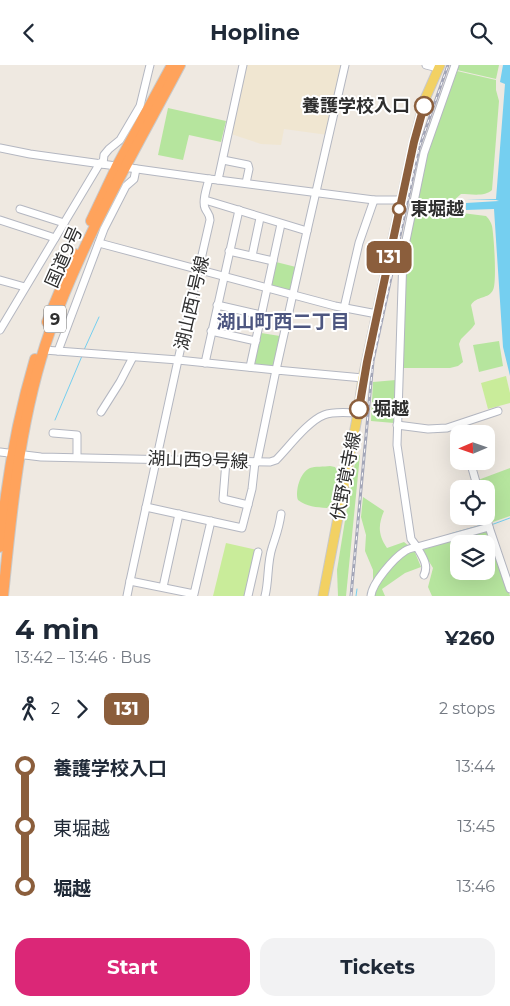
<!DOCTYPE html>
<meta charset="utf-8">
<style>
:root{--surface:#fff;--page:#f2f2f3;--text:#1f2937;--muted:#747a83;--accent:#db2777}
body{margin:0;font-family:Montserrat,"Noto Sans JP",sans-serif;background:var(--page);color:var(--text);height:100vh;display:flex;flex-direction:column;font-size:19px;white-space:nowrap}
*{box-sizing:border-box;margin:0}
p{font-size:16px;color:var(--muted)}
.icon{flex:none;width:28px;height:28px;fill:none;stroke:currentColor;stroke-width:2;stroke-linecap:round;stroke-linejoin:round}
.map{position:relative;height:531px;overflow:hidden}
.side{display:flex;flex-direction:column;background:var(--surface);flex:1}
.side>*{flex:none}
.badge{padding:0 10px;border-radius:8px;font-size:18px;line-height:32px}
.needle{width:32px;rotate:268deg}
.buttons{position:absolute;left:450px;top:360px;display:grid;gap:10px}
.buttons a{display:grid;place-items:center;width:45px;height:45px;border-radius:10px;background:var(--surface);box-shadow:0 5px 20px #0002;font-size:25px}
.map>.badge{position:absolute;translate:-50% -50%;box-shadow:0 0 0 2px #fff}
.legs{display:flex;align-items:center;gap:8px;height:55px;padding:0 15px;font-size:16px}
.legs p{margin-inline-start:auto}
.summary{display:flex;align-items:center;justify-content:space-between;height:85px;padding:0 15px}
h1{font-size:28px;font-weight:700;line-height:38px}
.action{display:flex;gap:10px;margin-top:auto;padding:10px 15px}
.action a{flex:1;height:58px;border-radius:15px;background:var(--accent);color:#fff;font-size:20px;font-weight:700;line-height:58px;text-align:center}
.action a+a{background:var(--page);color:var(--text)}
ul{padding:0 15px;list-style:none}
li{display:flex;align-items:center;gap:18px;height:60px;font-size:19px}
li i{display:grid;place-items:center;width:8px;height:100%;margin:0 6px;background:currentColor}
li i::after{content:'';width:12px;height:12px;margin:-6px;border:4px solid;border-radius:50%;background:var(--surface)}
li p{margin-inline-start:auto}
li:first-child i{background:linear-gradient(#0000 50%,currentColor 0)}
li:last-child i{background:linear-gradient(currentColor 50%,#0000 0)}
header{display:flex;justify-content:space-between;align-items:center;height:65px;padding:0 15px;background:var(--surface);font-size:22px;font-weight:700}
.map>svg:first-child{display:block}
.education{fill:#f0e6d1}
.green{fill:#b6e59e;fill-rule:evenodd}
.pitch{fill:#c9ec9a}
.water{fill:#75cff0}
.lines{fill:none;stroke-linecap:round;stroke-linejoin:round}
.stream{stroke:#75cff0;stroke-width:1}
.minor-casing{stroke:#b4b7c1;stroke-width:9}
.major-casing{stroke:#c9c9c9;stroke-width:11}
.highway-casing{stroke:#c9c9c9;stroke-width:12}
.minor{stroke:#fff;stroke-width:7}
.major{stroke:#f2d163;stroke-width:9}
.highway{stroke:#ffa35c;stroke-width:10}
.rail-casing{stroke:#a3a6b8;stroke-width:3}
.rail{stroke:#fff;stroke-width:1;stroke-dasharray:4;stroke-linecap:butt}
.line-1-casing{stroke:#fff;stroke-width:11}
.line-1{stroke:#8b5e3c;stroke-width:8}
.stop-1-dot{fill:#fff;stroke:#8b5e3c;stroke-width:2.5}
.labels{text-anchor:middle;stroke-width:4;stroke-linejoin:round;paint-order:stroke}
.shield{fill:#fff;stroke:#6d6d6d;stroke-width:1}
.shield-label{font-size:16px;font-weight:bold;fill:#2e2e2e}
.stop-label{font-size:18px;font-weight:bold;fill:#2e2e2e;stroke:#fff;text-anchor:start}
.street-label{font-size:18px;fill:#2e2e2e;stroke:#fff}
.neighbourhood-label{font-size:19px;font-weight:bold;fill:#4d5680;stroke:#fff}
</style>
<header><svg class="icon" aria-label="back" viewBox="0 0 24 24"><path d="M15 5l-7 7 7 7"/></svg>Hopline<svg class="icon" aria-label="search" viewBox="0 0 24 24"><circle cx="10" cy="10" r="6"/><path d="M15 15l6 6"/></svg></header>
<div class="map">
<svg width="510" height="531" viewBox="0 0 510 531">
<rect width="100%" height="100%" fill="#efe9e1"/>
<path class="education" d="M246,0H343L328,70L284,64L281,80L261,79L231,69Z"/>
<g class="green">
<path d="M458,0H499L496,14L457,5Z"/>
<path d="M457,6L496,15V25L499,36L492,125C485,132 471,129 461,129L452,137H421L417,135L427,89Z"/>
<path d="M168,43L226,56L221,77L189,70L183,95L158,90Z"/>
<path d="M419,141L455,142L462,148L486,151C489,154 491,157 492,161C494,171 497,218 493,225C489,234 476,231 471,240L475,259L472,263L461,274L459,279L463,297L458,301L450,303H403L406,186L416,142Z"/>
<path d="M276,197L296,202L290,225L271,221Z"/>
<path d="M261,268L280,271L273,301L253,300Z"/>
<path d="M499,276L503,301L479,307L473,280Z"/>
<path d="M396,315L394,358L371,356L373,317Z"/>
<path d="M360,390L346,531H338L337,505L353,406L357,392Z"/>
<path d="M330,401L335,402L337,405C337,417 336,435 327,443C316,442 307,442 298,435C295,426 300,407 310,403C315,401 324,402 330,401Z"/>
<path d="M510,403V451L490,458L486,444V424H481L478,415Z"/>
<path d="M363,432L384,446C378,460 378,470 387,483L404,477L414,485L421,502L405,508L382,524L385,531H373V505L365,486L366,470L361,452Z"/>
<path d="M487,465L510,531H432L428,522L433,503L422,485ZM459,479H486V506H459Z"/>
</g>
<g class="pitch">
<path d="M506,311L510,328V338L488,344L481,318Z"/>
<path d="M226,478L257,485L246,531H213Z"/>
</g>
<path class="water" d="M503,0H510V311L503,282L494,144L466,145V138L499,136L496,135L466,134H496L505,19L500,17Z"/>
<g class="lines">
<g class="stream">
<path d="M84,285L99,252"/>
<path d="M55,355L82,291"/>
<path d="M491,460L510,453"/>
<path d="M450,469L482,460"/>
<path d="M356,531L357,524"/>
</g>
<defs>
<g id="minor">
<path d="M426,0L438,3"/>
<path d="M455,0L424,88L403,190L397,380L411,474L417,482L489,462L510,524"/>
<path d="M0,83L30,89L209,114"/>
<path d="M223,95L248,100L249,104L246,118"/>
<path d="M103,99L104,90L109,84L120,75L140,41L150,0"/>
<path d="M218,115L374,135H401"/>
<path d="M205,135L307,166L276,305L178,295L210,155C210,149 207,148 205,143C202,136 207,122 209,114L218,115L243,0"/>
<path d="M414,137L422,139L459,140"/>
<path d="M20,144L64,158"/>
<path d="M0,155L55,173"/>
<path d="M307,166L345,0"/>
<path d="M99,178L335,241L377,249"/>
<path d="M229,186L273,196"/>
<path d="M252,191L260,153"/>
<path d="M0,215L25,222"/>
<path d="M217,240L261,250"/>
<path d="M344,243L359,178L374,135"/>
<path d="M0,265L100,98"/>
<path d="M211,266L256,276"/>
<path d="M44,285L178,295L130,516L194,529L211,456"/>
<path d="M58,286L104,164L126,121L134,114L136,104"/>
<path d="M205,298L239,145"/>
<path d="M250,302L281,159"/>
<path d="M101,347L120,317L133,292"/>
<path d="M397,360L428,364L447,363L498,346"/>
<path d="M460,360L462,369"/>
<path d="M53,368L77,370V392"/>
<path d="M0,387L41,392L270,397L276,395C288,383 308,356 324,350C334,346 348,348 358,348"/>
<path d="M226,396L223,434L248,440"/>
<path d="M470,396L478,424"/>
<path d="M257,397L276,305L363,313"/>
<path d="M146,442L242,463L252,424L255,397"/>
<path d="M486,451L489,462"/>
<path d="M163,522L179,449"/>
<path d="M127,531L130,516"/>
<path d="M248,531L258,487"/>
<path d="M265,531C269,516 267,498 272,483C276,470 279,464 281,449"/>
<path d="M371,531C372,518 394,493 405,486C409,483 413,483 417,482C422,491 429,500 424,510"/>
</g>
<path id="major" d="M323,531L358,348L363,313L414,77L425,34L440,0"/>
<g id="highway">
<path d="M91,156L117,101L172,0"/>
<path d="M47,257L75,189"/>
<path d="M0,482C6,416 16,358 35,294"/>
<path d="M3,531C12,442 20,351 50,266C83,173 134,87 180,0"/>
</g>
</defs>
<use href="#minor" class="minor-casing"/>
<use href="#major" class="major-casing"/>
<use href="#highway" class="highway-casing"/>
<use href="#minor" class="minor"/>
<use href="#major" class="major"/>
<use href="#highway" class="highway"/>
<defs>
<path id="rail" d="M351,531L373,296L419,83L448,0"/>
</defs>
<use href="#rail" class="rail-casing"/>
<use href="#rail" class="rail"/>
</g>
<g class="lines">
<defs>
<path id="line-1" d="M359,344L367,297L414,77L424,41"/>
</defs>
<use href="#line-1" class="line-1-casing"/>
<use href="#line-1" class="line-1"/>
</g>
<g class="stop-1-dot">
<circle cx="424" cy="41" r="9"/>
<circle cx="399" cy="144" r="6"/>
<circle cx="359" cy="344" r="9"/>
</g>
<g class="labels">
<rect class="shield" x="44" y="240.5" width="22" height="27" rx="4"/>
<g class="shield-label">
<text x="55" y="260">9</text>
</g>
<g class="stop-label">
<text x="410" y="47" text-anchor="end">養護学校入口</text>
<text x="410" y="150">東堀越</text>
<text x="373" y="350">堀越</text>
</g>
<g class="street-label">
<text transform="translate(64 192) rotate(-66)" y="6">国道9号</text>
<text transform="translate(192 238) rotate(-77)" y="6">湖山西1号線</text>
<text transform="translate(198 395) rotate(2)" y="6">湖山西9号線</text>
<text transform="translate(346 411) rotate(-79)" y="6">伏野覚寺線</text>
</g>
<g class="neighbourhood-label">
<text x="283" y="263">湖山町西二丁目</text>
</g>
</g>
</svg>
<div class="buttons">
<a><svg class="needle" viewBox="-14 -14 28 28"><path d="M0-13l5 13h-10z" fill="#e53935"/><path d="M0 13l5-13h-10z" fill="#747a83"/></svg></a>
<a><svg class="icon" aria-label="locate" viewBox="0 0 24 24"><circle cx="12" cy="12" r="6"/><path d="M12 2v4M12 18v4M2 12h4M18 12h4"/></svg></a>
<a><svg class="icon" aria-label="layers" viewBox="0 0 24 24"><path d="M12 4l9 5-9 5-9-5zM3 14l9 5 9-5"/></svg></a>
</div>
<b class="badge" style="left:389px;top:192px;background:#8b5e3c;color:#fff">131</b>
</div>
<section class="side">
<div class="summary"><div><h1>4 min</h1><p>13:42 – 13:46 · Bus</p></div><b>¥260</b></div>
<div class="legs"><svg class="icon" aria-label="walk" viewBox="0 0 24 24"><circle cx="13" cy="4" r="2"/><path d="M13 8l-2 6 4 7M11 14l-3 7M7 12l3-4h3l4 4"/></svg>2<svg class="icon" aria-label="forward" viewBox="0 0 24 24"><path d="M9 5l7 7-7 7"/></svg><b class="badge" style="background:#8b5e3c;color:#fff">131</b><p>2 stops</p></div>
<ul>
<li><i style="color:#8b5e3c"></i><b>養護学校入口</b><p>13:44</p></li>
<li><i style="color:#8b5e3c"></i><span>東堀越</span><p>13:45</p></li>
<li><i style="color:#8b5e3c"></i><b>堀越</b><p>13:46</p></li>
</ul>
<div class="action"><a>Start</a><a>Tickets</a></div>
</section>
